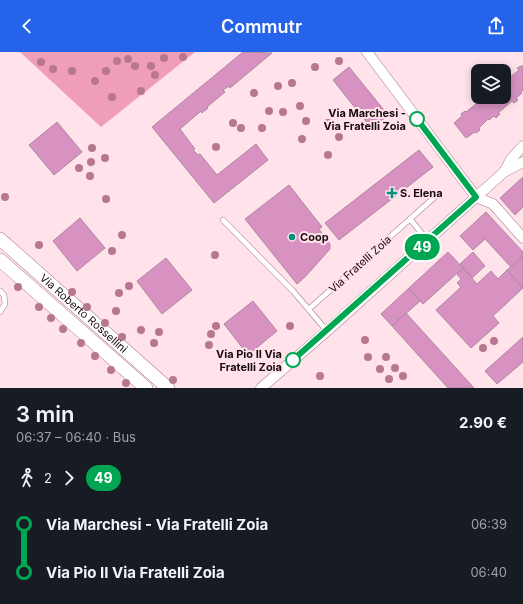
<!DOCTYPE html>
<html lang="it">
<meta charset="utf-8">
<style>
:root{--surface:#171b24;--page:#20242c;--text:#f1f3f6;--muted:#9ea1a6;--accent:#2563eb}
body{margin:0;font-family:Inter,sans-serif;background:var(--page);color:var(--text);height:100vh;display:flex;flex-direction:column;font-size:15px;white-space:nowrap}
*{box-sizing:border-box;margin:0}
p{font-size:13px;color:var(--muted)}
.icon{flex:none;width:22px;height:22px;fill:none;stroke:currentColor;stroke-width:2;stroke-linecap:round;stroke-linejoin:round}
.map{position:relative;height:336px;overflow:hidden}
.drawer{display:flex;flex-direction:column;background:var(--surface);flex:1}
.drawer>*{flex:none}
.badge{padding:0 8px;border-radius:13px;font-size:14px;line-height:26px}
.fabs{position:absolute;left:471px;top:12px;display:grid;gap:8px}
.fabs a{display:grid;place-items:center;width:40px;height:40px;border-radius:8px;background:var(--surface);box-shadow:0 2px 10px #0003;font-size:20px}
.map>.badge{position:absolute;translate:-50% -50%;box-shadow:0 0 0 2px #fff}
.legs{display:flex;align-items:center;gap:6px;height:44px;padding:0 16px;font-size:13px}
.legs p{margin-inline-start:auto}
.summary{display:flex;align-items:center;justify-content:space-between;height:68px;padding:0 16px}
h1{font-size:22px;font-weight:600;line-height:30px}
ul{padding:0 16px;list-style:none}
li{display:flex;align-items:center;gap:14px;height:48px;font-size:15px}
li i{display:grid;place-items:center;width:6px;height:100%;margin:0 5px;background:currentColor}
li i::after{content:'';width:10px;height:10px;margin:-5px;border:3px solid;border-radius:50%;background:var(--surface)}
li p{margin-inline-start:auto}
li:first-child i{background:linear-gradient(#0000 50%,currentColor 0)}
li:last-child i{background:linear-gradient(currentColor 50%,#0000 0)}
header{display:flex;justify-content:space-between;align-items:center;height:52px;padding:0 16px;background:var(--accent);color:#fff;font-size:18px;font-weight:600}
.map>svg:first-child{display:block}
.green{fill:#f09eb8}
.building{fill:#d892c2;stroke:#ad88a0}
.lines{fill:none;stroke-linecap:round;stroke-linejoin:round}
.service-casing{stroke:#a87e8b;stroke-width:6}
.minor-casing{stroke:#a87e8b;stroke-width:11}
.tertiary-casing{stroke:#a87e8b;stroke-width:14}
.service{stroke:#fff;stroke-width:5}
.minor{stroke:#fff;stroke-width:10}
.tertiary{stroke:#fff;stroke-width:13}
.tree{fill:#b87791}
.line-1-casing{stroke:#fff;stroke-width:9}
.line-1{stroke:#00a651;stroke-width:6}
.stop-1-dot{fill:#fff;stroke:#00a651;stroke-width:2}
.poi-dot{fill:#049380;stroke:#ffe2ea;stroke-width:1.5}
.labels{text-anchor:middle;stroke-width:4;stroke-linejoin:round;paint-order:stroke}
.stop-label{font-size:11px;font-weight:bold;fill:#1a0b10;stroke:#ffe2ea;text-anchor:end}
.poi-label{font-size:11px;font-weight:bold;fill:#1a0b10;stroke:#ffe2ea;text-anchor:start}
.street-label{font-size:11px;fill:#1a0b10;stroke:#ffe2ea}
</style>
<header><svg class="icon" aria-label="back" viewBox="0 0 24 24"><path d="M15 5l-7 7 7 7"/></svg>Commutr<svg class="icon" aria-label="share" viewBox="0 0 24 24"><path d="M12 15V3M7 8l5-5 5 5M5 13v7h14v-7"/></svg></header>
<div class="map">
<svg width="523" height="336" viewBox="0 0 523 336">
<rect width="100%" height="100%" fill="#ffe2ea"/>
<path class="green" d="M20,0H195L101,75Z"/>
<g class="building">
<path d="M243,0L272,1L230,36L229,34L223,38L225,40L207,55L208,56L202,61L201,59L180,77L195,97L193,98L198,103L200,102L217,123L256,92L268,108L214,151L152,75Z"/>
<path d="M521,14H523V38L521,40L522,41L516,46L518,48L514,51L512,49L498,61L500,62L496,66L494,64L489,68L488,67L479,76L480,78L476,81L475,80L466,86L454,71L462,64L461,62L465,59L466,60L481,48L480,47L482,45H504V30L519,18L517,16Z"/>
<path d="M349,15L388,63L372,77L333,28Z"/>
<path d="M57,70L82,100L54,123L29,93Z"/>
<path d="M419,98L433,115L339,188L325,171Z"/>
<path d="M523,125V155L515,163L500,146Z"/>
<path d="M289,133L322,175L319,177L330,192V197L305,225L297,232L245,167Z"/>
<path d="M486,160L523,200V204L511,215L485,187L473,198L460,184Z"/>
<path d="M80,166L105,196L77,219L53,189Z"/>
<path d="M448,200L463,216L423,252L409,236Z"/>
<path d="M473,200L485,214L472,226L460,212Z"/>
<path d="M523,204V236L507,218Z"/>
<path d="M166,206L192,238L162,262L137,229Z"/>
<path d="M463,216L477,232L491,219L498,227L507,218L523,236L493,264L499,271L471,296L436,258L461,235L457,231L461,227L457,222Z"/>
<path d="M409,236L420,249L392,274L381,262Z"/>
<path d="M253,249L277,279L248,303L224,272Z"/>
<path d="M406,261L474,336H448L392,274Z"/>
<path d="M523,285V310L497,332L485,319Z"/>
</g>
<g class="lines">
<defs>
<g id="service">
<path d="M410,167L428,189"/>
<path d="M223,168L293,239L327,279"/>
<path d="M0,239L4,243L5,252L0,260"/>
<path d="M309,257L437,143"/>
</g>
<g id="minor">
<path d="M367,0L476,145"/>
<path d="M504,120L511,107L523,94"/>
<path d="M476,145L493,152L523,186"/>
<path d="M261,336L327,279L504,120L523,110"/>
</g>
<g id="tertiary">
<path id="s1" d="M0,187L168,336"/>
<path d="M0,208L146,336"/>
</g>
</defs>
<use href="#service" class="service-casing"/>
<use href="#minor" class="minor-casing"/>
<use href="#tertiary" class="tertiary-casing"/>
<use href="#service" class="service"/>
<use href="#minor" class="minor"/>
<use href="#tertiary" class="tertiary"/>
</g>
<g class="tree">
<circle cx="183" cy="5" r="4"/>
<circle cx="164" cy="6" r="4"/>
<circle cx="128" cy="7" r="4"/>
<circle cx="117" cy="9" r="4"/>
<circle cx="339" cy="9" r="4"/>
<circle cx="41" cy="10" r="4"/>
<circle cx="135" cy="14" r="4"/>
<circle cx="151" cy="14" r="4"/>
<circle cx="315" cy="15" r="4"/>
<circle cx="53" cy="17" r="4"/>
<circle cx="72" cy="19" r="4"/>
<circle cx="106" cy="19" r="4"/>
<circle cx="155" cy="23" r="4"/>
<circle cx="95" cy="29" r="4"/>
<circle cx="292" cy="31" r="4"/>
<circle cx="278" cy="34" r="4"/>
<circle cx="141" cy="39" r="4"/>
<circle cx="254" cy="41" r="4"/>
<circle cx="112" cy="45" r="4"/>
<circle cx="300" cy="54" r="4"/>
<circle cx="269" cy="59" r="4"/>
<circle cx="283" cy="60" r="4"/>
<circle cx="306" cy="69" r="4"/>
<circle cx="233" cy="71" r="4"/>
<circle cx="328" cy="71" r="4"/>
<circle cx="241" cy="76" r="4"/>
<circle cx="262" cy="76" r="4"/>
<circle cx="339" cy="85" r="4"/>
<circle cx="302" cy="87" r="4"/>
<circle cx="216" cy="95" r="4"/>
<circle cx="92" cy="96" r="4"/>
<circle cx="328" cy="103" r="4"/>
<circle cx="105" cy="106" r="4"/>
<circle cx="91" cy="110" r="4"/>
<circle cx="79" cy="116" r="4"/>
<circle cx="90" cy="124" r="4"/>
<circle cx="5" cy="145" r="4"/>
<circle cx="106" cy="147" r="4"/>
<circle cx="122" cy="183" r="4"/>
<circle cx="39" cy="193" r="4"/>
<circle cx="112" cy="199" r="4"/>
<circle cx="215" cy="203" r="4"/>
<circle cx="129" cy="234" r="4"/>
<circle cx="18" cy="235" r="4"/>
<circle cx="72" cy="240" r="4"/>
<circle cx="119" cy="241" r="4"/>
<circle cx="39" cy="255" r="4"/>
<circle cx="87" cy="255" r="4"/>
<circle cx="116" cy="259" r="4"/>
<circle cx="51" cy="266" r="4"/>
<circle cx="105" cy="271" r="4"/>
<circle cx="216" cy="274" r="4"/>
<circle cx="290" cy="274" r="4"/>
<circle cx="63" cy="277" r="4"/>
<circle cx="141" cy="278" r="4"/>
<circle cx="159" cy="280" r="4"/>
<circle cx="211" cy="282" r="4"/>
<circle cx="122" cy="285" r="4"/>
<circle cx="365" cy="288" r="4"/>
<circle cx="494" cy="289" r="4"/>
<circle cx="81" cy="291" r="4"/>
<circle cx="154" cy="291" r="4"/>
<circle cx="209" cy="293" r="4"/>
<circle cx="483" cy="296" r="4"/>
<circle cx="95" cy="304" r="4"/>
<circle cx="368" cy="305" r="4"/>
<circle cx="386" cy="305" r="4"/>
<circle cx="395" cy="316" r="4"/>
<circle cx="380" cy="317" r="4"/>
<circle cx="111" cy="318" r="4"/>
<circle cx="320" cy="324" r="4"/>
<circle cx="403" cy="324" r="4"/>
<circle cx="389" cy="327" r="4"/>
<circle cx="173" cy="328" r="4"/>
<circle cx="126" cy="331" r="4"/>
</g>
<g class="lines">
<defs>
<path id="line-1" d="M293,308L476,145L417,67"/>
</defs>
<use href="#line-1" class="line-1-casing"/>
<use href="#line-1" class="line-1"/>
</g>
<g class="stop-1-dot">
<circle cx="417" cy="67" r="7"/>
<circle cx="293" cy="308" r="7"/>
</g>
<g class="poi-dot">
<path d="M390 135h4v4h4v4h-4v4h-4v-4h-4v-4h4z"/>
<circle cx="292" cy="185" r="4"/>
</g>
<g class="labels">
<g class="stop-label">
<text x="406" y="65">Via Marchesi -<tspan x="406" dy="13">Via Fratelli Zoia</tspan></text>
<text x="282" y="306">Via Pio II Via<tspan x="282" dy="13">Fratelli Zoia</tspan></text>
</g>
<g class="poi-label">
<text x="400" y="145">S. Elena</text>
<text x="300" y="189">Coop</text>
</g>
<g class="street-label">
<text transform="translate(360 212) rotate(-42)" y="4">Via Fratelli Zoia</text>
<text dy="4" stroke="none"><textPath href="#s1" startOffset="112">Via Roberto Rossellini</textPath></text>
</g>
</g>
</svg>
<div class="fabs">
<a><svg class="icon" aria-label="layers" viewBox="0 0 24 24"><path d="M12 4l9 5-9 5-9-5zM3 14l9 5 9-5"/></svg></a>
</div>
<b class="badge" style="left:422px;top:195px;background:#00a651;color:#fff">49</b>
</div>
<section class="drawer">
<div class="summary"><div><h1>3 min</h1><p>06:37 – 06:40 · Bus</p></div><b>2.90 €</b></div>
<div class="legs"><svg class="icon" aria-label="walk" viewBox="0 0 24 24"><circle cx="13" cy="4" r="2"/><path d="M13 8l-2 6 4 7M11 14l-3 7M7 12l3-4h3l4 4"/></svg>2<svg class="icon" aria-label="forward" viewBox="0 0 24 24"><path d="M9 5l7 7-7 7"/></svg><b class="badge" style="background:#00a651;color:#fff">49</b></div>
<ul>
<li><i style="color:#00a651"></i><b>Via Marchesi - Via Fratelli Zoia</b><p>06:39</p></li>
<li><i style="color:#00a651"></i><b>Via Pio II Via Fratelli Zoia</b><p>06:40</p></li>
</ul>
</section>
